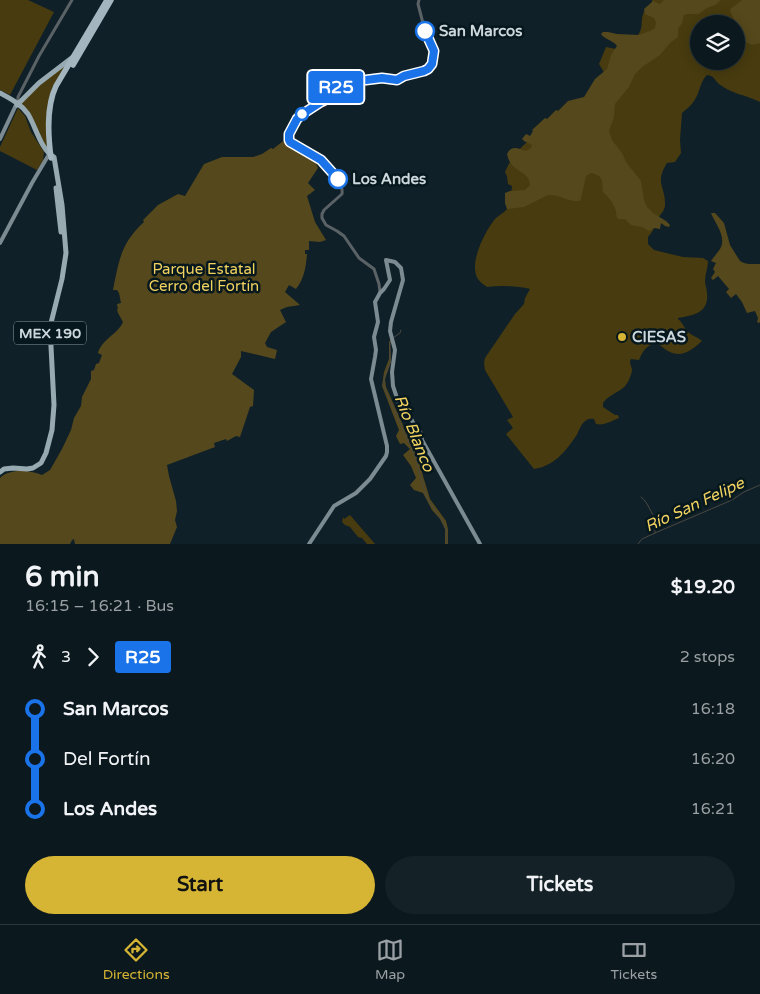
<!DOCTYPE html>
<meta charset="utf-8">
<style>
:root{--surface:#0b181e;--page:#142127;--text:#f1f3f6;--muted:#9aa0a4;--line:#2b373c;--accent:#d6b534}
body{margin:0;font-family:"Varela Round",sans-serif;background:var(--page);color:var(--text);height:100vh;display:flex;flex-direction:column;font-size:19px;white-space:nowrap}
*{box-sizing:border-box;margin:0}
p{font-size:16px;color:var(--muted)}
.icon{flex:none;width:28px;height:28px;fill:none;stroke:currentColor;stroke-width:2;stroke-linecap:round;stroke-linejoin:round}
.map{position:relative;height:544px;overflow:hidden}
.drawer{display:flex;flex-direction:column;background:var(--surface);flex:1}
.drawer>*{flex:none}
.badge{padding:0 10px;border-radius:4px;font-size:18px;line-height:32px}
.tools{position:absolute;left:690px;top:15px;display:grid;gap:10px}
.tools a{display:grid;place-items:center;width:55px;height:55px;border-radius:50%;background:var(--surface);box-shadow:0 2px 12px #0003,0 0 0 1px var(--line);font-size:25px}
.map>.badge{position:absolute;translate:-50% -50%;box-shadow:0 0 0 2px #fff}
.legs{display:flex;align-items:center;gap:8px;height:55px;padding:0 25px;font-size:16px}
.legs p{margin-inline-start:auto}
.overview{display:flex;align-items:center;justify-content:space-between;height:85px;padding:0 25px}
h1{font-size:28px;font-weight:700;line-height:38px}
.button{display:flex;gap:10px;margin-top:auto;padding:10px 25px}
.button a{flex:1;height:58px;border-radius:30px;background:var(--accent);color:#111;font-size:20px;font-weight:700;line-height:58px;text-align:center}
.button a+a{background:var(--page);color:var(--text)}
ul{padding:0 25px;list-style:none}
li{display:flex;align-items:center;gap:18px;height:50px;font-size:19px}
li i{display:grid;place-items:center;width:8px;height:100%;margin:0 6px;background:currentColor}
li i::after{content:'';width:12px;height:12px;margin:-6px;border:4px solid;border-radius:50%;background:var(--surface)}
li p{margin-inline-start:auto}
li:first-child i{background:linear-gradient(#0000 50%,currentColor 0)}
li:last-child i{background:linear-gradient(currentColor 50%,#0000 0)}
.tabs{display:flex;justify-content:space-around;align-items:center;height:70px;border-top:1px solid var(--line);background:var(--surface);font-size:14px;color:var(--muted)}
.tabs a{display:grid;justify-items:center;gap:2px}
.tabs .active{color:var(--accent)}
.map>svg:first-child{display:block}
.green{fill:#473b0f;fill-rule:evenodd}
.forest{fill:#55481c}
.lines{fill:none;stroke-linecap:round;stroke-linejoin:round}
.stream{stroke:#4a4842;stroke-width:1}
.tertiary{stroke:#5a6266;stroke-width:3}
.secondary{stroke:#7c8a91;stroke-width:4}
.primary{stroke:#97a9b1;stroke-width:5}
.trunk{stroke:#a3b6c0;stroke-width:5.5}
.line-1-casing{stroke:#fff;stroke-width:11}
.line-1{stroke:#1a73e8;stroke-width:8}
.stop-1-dot{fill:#fff;stroke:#1a73e8;stroke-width:2.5}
.poi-dot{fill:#d6b534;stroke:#06171e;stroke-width:2}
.labels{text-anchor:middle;stroke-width:5;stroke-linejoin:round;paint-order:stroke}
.shield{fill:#06171e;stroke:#919ea4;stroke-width:1}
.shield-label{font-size:14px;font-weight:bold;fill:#cdd8dd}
.stop-label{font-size:15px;font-weight:bold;fill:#cdd8dd;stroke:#06171e;text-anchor:start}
.park-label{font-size:15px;fill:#f1d25e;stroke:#06171e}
.poi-label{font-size:15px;font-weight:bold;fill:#cdd8dd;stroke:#06171e;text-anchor:start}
.water-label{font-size:16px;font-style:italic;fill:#f3d360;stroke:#06171e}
</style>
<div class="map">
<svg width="760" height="544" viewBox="0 0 760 544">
<rect width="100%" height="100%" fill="#0f2028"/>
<g class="green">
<path d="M0,0H28L54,12L10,95L0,90Z"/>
<path d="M652,0H760V102C747,95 731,94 719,84C714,80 715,76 707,75C700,81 700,93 694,101C691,106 686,109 682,113L680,140L681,153L675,162L667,163C654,184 666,186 665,206C664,212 660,214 657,220C654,228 654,230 648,237V244L654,250L683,257L703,258L708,261C708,268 705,274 705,281C705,285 707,289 707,293C709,313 694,315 678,318V319C683,323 684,328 688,332C692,336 698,337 702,341C693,349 683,358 670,352C665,350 662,346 657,343C646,345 643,351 639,360L631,359L630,361C630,364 631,366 632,369C632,372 631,375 630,377C625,393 612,391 603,403V407L615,415H618L619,418C611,421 604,426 596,424L594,419C590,418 587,419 584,422C580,426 579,432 576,436C565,452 554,466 534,469L506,434L513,428L507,420L513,417L485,370L484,363L485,358L515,314L524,304L525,298L530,289C516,286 501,285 487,287C484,285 480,282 478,279C468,264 485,231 495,219C499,215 504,213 507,209C511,202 511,194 512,186L508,184L507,176L505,172C518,140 546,131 572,111C582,103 596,84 605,74L599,64L606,47L616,49C621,45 633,40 637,36C647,26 635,16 652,3ZM699,24H736V61H699Z"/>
<path d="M71,60L49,102V151L20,103L39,86Z"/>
<path d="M18,108L25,116L31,132L44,152L43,161L37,170L0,151V147Z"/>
<path d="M350,515L375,544H367L362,538L358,537L350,527L345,525L342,522L343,517L344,519Z"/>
</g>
<g class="forest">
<path d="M664,0H721L715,5L707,8L699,14H687L684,15L682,23L678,29V37L670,43L660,55L642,67L635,74L629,87L615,104L614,117L609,131L612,140L622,153L626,162L641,181L644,200L647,207L653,213L666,221L670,225L669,227L665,226L661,223L660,229L654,228L649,231L642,227L631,225L625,219H618C616,216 616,213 616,211C614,204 608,196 603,192C602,181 604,176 591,173L586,176L581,199L579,201C568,202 559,194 548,195L524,207L507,209L505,203V193L510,191L525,190L530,185C529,169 511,174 507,154C511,145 518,148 526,151L531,148L532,145L524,141L522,139L526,134L530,136L533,131L532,130L545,118L547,119L556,110L558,111L568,101L584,97L595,79L607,69L611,55L617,46C613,40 605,40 601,34L603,32H608L617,34L639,35L652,30L655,28L656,22L654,18L645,14L644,9L653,1L660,4Z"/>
<path d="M743,0H760V43L752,45L744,41L738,33L736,24L730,11L731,8C736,6 738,2 743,0Z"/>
<path d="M287,138L290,143L314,159L318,168L308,183L315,190L307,196L315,222L326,240L320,242L309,241V250H305V254H307C306,267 304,279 296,289L289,285L285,292L300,305L287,307L280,310L286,322L271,332L265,343L267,347L277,350L275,359L241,351V357L232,374L254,390L253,406L250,407L240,437L236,436L227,441L226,439L214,443L215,447L167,465L169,476L176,501L177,511L175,520L177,527L170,544H75L74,539L72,540L70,544H0V478C11,468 29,470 42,475L50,470L62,449L71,430L74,418L81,406L82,397L91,379V371L94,370L96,364L99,363L102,355L98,353C102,339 118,334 123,322L118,313L117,309H118L117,304L121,303L119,293L117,290H113C119,260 121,243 144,222L143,220L158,205L178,194L185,196L204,164L222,157H253L262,154L271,148L273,149Z"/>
<path d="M711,213H715L724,223L730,245L740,261C745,265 753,264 760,264V322L759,323L757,322L758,318L755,311L747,313L742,302L736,294L731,298L726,292L729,289L718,276L713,280L711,278L715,272L713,269L716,263L711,261C714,256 719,252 721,247C726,236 715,223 711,213Z"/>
<path d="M391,339L392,341L390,343L391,362L385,379L386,387L414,450L422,465L421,467L423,476L430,499L446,521L448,529V544H445V529L440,519L432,510L423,493L414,490L410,485L416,478L411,466L403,455L410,449L404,443L400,444L396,436L399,430L382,386L384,372L389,359V342Z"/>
</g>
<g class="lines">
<g class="stream">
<path d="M393,338L400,333L401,330"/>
<path d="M391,341L390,342V363L384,379V387L416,459L423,486L428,500L443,522L446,530L447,544"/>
<path d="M641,497C649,503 650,513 657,520L655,526V533"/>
<path d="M638,544L642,539L655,533L732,500L744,492L760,485"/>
</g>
<g class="tertiary">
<path d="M18,103V97L39,56L72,0"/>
<path d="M380,293L379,284L374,269L359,258L344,236L337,231L326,225L322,218V214L324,210L342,194C344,183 330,167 322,160C312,153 300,149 290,142L289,140V133L293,125L297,119L301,115L321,102L327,99L336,87L340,83L351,80H366L382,78L397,80L404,75L424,71L432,64L434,51L425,31L418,4L419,0"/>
</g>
<g class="secondary">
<path d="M0,139L16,105"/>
<path d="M0,243L32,183L48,156"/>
<path d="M416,428H418L421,434L422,440L480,544"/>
<path d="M309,544L334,506L356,493L370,479L386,456L387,452V446L371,379L375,357L376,350L374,337L378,322L375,302L380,293L384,289L390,280L386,260L395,262L401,268L403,280L391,322L390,331L395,350L392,372L393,386L399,404L410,417L416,428L415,430L419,435L421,436"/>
</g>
<g class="primary">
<path d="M0,93C11,99 21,104 28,114C35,125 42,152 54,157L62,205L66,253L62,279L50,327L54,405L52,430L46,453L41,463L33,468L27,469L13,468L4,469L0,472"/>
<path d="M17,105L39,83L73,57"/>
<path d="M56,188L61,232"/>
</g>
<g class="trunk">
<path d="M73,65L111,0"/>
<path d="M51,158C48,135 46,107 56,86L107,0"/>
</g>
</g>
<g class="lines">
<defs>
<path id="line-1" d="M338,179L321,160L290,142L289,140V134L297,119L301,115L321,102L327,99L336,87L340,83L351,80H366L382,78L397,80L404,76L424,71L428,69L432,64L434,51L425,31"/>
</defs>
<use href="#line-1" class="line-1-casing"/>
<use href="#line-1" class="line-1"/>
</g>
<g class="stop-1-dot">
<circle cx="425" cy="31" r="9"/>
<circle cx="302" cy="114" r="6"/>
<circle cx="338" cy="179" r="9"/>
</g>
<circle class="poi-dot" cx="622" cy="337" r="5"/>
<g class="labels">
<rect class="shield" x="14" y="321.5" width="72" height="23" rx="4"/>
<g class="shield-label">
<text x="50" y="338">MEX 190</text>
</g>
<g class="stop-label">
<text x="439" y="36">San Marcos</text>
<text x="352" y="184">Los Andes</text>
</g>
<g class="park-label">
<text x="204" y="274">Parque Estatal<tspan x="204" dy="17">Cerro del Fortín</tspan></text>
</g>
<g class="poi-label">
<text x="632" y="342">CIESAS</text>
</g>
<g class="water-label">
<text transform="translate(415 433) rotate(68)" y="6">Río Blanco</text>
<text transform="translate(694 504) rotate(-25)" y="6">Río San Felipe</text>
</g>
</g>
</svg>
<div class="tools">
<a><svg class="icon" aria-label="layers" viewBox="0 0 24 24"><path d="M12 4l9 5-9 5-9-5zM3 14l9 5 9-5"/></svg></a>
</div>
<b class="badge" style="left:336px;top:87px;background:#1a73e8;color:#fff">R25</b>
</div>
<section class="drawer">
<div class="overview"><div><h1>6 min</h1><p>16:15 – 16:21 · Bus</p></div><b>$19.20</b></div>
<div class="legs"><svg class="icon" aria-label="walk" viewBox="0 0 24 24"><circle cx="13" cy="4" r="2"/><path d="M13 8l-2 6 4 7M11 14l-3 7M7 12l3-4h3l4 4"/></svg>3<svg class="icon" aria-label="forward" viewBox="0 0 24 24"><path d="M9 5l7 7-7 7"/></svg><b class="badge" style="background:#1a73e8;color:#fff">R25</b><p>2 stops</p></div>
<ul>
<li><i style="color:#1a73e8"></i><b>San Marcos</b><p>16:18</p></li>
<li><i style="color:#1a73e8"></i><span>Del Fortín</span><p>16:20</p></li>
<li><i style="color:#1a73e8"></i><b>Los Andes</b><p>16:21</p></li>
</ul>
<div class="button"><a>Start</a><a>Tickets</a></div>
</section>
<nav class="tabs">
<a class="active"><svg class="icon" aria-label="directions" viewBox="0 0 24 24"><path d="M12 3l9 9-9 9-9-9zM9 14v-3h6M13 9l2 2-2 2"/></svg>Directions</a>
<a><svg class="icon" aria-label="map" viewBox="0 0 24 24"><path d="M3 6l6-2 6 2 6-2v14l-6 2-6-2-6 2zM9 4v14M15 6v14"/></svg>Map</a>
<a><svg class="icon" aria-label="tickets" viewBox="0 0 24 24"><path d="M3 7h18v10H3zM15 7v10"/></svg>Tickets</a>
</nav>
